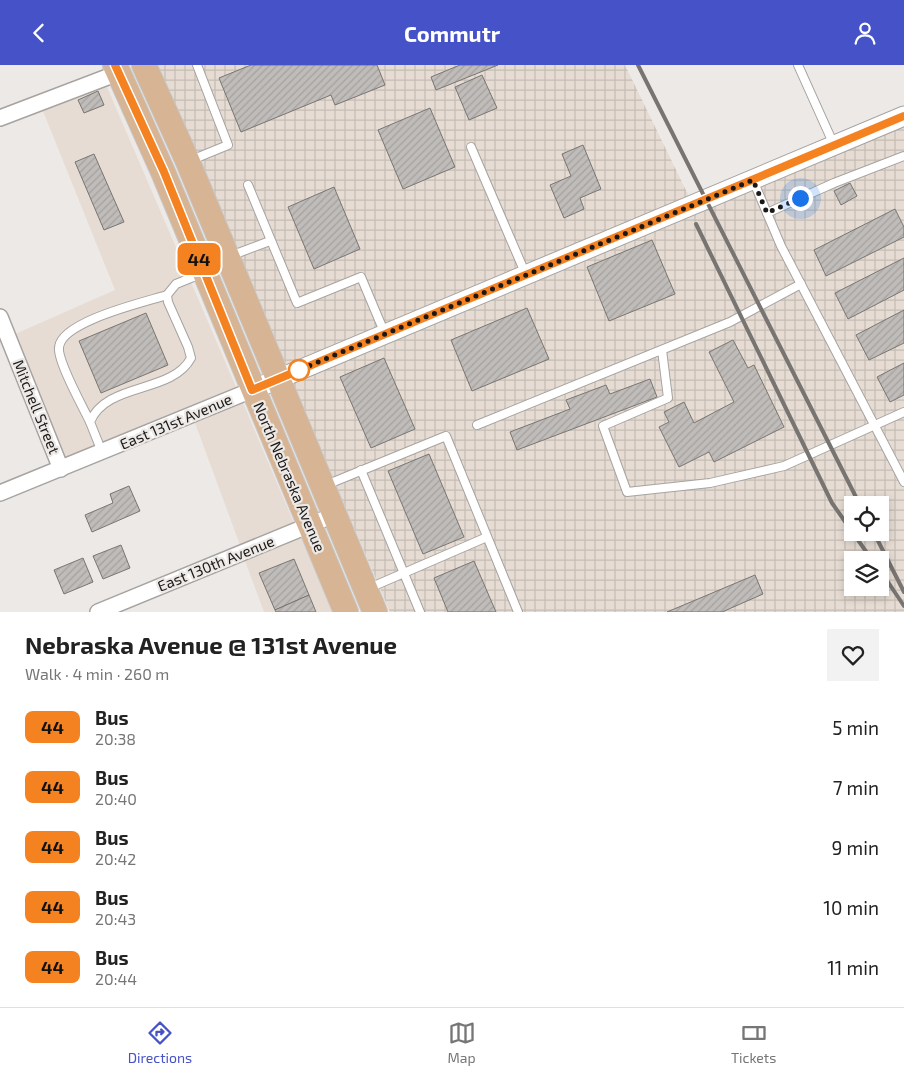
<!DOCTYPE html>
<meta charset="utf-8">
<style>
:root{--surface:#fff;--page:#f2f2f2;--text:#222;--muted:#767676;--line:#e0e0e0;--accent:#4652c7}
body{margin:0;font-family:"Exo 2",sans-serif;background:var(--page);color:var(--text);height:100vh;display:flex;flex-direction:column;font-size:19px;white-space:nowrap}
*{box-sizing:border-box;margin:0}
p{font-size:16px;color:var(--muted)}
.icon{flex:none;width:28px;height:28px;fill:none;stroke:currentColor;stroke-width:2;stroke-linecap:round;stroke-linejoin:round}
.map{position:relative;height:547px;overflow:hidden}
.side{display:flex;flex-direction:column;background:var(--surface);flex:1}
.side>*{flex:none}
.badge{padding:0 10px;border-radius:8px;font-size:18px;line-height:32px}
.buttons{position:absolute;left:844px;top:431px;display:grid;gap:10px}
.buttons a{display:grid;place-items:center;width:45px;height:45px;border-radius:0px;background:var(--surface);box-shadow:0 2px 8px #0003;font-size:25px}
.you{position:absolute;width:25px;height:25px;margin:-12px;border:4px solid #fff;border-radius:50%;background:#1a73e8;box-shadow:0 0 0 8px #1a73e833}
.map>.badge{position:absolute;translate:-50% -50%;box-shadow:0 0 0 2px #fff}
.round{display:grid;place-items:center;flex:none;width:52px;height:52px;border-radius:0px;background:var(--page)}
.overview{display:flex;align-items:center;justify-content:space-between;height:85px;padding:0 25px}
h1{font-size:24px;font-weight:700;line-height:38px}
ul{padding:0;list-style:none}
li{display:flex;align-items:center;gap:15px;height:60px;padding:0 25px}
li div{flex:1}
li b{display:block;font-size:19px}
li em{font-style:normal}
li .badge{min-width:55px;font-weight:700;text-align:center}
header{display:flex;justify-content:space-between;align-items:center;height:65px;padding:0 25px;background:var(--accent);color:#fff;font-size:22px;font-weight:700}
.menu{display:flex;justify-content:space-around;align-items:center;height:70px;border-top:1px solid var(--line);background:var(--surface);font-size:14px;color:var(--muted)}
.menu a{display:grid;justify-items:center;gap:2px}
.menu .active{color:var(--accent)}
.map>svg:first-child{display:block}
.built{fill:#e6dcd3}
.industrial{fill:url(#industrial-grid);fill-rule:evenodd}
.building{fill:url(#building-hatch);stroke:#797572}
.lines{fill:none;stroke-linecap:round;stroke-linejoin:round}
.service-casing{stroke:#a6a3a0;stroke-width:10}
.minor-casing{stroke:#a6a3a0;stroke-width:18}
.tertiary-casing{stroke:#a6a3a0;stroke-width:21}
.primary-casing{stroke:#c8c8c8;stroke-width:26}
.service{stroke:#fff;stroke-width:8}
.minor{stroke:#fff;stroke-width:15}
.tertiary{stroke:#fff;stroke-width:19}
.primary{stroke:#d6b494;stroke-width:24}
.rail{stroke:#777472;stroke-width:4}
.line-casing{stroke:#fff;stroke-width:11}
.line{stroke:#f58220;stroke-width:8}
.walk{stroke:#1a1918;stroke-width:5;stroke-dasharray:0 9}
.stop-dot{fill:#fff;stroke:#f58220;stroke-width:2.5}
.labels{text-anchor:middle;stroke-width:4.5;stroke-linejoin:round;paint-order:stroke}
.street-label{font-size:15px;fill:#1a1918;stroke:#ede9e6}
</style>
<header><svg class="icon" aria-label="back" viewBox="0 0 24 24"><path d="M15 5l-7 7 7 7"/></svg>Commutr<svg class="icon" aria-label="person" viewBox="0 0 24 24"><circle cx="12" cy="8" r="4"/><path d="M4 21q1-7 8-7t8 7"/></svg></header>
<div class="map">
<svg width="904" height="547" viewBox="0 0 904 547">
<defs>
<pattern id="industrial-grid" width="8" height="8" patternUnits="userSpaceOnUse" patternTransform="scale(1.25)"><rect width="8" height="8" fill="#e6dcd3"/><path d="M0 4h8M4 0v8" fill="none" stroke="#c5bcb4"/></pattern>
<pattern id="building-hatch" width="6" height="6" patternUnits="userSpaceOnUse" patternTransform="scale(1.25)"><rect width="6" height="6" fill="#bfbcb9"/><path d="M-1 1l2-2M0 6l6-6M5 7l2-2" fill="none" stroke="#a4a19e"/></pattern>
</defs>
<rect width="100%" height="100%" fill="#ede9e6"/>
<g class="built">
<path d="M107,22L236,322L66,393L15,269L115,225L43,46Z"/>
<path d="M243,338L294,458L240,480L195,358Z"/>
<path d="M301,473L333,547H264L245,496Z"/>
</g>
<path class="industrial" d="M157,0H625L697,148L904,62V547H390ZM852,440H880V468H852ZM852,495H880V522H852Z"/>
<g class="building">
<path d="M251,0H377L385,20L335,40L331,30L241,67L219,13Z"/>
<path d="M460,0H498L436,25L431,12Z"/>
<path d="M482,10L497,43L469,55L455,22Z"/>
<path d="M98,26L104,40L84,48L78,35Z"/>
<path d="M430,43L455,102L403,124L378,65Z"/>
<path d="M583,80L601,124L580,133L584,144L564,153L550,120L571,111L562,89Z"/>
<path d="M94,89L124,157L104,165L75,97Z"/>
<path d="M850,118L857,131L841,140L834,126Z"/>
<path d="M334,122L360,184L314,204L288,142Z"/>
<path d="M895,144L904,162V172L826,211L814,185Z"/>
<path d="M652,175L675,229L609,256L587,202Z"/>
<path d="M904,193V225L848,254L835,228Z"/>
<path d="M527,243L549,294L472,326L451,275Z"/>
<path d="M904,245V278L869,295L856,270Z"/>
<path d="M146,248L168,300L101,328L79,276Z"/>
<path d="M733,275L748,303L754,300L784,362L714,397L709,387L679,402L659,362L669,357L664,347L684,337L694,358L734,337L709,287Z"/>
<path d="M384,293L415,364L371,383L340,312Z"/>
<path d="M904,298V330L890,337L877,312Z"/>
<path d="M650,314L657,332L517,385L510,367L570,344L566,335L606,320L610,329Z"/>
<path d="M429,389L464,472L423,489L388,406Z"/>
<path d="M129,421L140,446L92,467L85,450L113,438L110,429Z"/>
<path d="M121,480L130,503L103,514L93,491Z"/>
<path d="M83,493L93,517L64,529L54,505Z"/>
<path d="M294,494L309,530L275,545L259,508Z"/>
<path d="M474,496L496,547H448L434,513Z"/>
<path d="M755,510L763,529L722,547H667Z"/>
<path d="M309,530L316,547H276L275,545Z"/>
</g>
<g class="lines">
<defs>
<g id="service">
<path d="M798,0L834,80"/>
<path d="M471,82L526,210"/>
<path d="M189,96L228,80L197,0"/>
<path d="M753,115L781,181L904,417"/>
<path d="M248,120L297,238L361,212L385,269"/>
<path d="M767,148L834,118L904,91"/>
<path d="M230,191L270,176"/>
<path d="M662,285L668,333L603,361L627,427L710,418L784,401L904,347"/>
<path d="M90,357C83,342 57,296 59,282C62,256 145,237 167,230"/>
<path d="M477,360L730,257L801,219"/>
<path d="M102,387L90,357C106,317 172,329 191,293L188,282L168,237L167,230L176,219L203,208"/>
<path d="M361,405L420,547"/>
<path d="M326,420L446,371L518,547"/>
<path d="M367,524L487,472"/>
</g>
<g id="minor">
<path d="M0,53L118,8"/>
<path d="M0,252L61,404"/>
<path d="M0,428L252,325"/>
<path d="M98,547L334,450"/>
</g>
<path id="tertiary" d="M252,325L904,51"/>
<g id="primary">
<path d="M115,0L163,107L346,547"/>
<path d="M144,0L188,97L375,547"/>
</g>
</defs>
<use href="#service" class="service-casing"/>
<use href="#minor" class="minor-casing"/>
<use href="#tertiary" class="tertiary-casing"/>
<use href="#primary" class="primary-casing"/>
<use href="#service" class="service"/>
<use href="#minor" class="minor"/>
<use href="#tertiary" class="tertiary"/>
<use href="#primary" class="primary"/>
<g class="rail">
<path d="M638,0L860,440"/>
<path d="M696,159L832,438L872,495"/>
<path d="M874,468L904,527"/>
<path d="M880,505L904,541"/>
</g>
</g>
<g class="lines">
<defs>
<path id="line" d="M115,0L164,107L252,325L904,51"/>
</defs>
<use href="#line" class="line-casing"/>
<use href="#line" class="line"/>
<path class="walk" d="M299,305L292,308L753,115L767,148L800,133"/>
</g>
<circle class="stop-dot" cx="299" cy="305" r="10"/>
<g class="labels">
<g class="street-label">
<text transform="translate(36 342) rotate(68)" y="5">Mitchell Street</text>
<text transform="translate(176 357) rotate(-23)" y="5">East 131st Avenue</text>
<text transform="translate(289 412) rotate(67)" y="5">North Nebraska Avenue</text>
<text transform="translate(216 499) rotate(-22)" y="5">East 130th Avenue</text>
</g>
</g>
</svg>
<div class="buttons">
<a><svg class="icon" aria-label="locate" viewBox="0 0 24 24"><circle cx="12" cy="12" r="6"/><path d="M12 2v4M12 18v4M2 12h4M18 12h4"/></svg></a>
<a><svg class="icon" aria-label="layers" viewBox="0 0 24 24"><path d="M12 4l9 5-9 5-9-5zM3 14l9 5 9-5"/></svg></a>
</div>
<div class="you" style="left:800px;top:133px"></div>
<b class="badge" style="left:199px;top:194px;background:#f58220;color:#111">44</b>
</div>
<section class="side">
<div class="overview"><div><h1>Nebraska Avenue @ 131st Avenue</h1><p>Walk · 4 min · 260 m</p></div><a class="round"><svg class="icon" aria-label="heart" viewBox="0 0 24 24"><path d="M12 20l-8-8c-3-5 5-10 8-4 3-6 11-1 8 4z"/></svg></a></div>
<ul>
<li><span class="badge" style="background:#f58220;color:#111">44</span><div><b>Bus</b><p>20:38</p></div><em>5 min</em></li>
<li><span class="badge" style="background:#f58220;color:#111">44</span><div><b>Bus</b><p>20:40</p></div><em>7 min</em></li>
<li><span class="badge" style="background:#f58220;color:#111">44</span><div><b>Bus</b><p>20:42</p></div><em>9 min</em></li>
<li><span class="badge" style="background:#f58220;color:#111">44</span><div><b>Bus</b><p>20:43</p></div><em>10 min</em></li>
<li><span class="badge" style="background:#f58220;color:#111">44</span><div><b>Bus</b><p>20:44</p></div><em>11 min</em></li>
</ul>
</section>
<nav class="menu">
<a class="active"><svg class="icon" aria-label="directions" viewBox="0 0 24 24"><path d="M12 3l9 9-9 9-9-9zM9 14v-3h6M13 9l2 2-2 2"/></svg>Directions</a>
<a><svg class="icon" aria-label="map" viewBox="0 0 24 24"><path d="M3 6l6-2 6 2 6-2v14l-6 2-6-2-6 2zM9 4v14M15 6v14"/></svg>Map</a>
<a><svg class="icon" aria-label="tickets" viewBox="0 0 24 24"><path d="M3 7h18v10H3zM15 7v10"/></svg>Tickets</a>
</nav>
